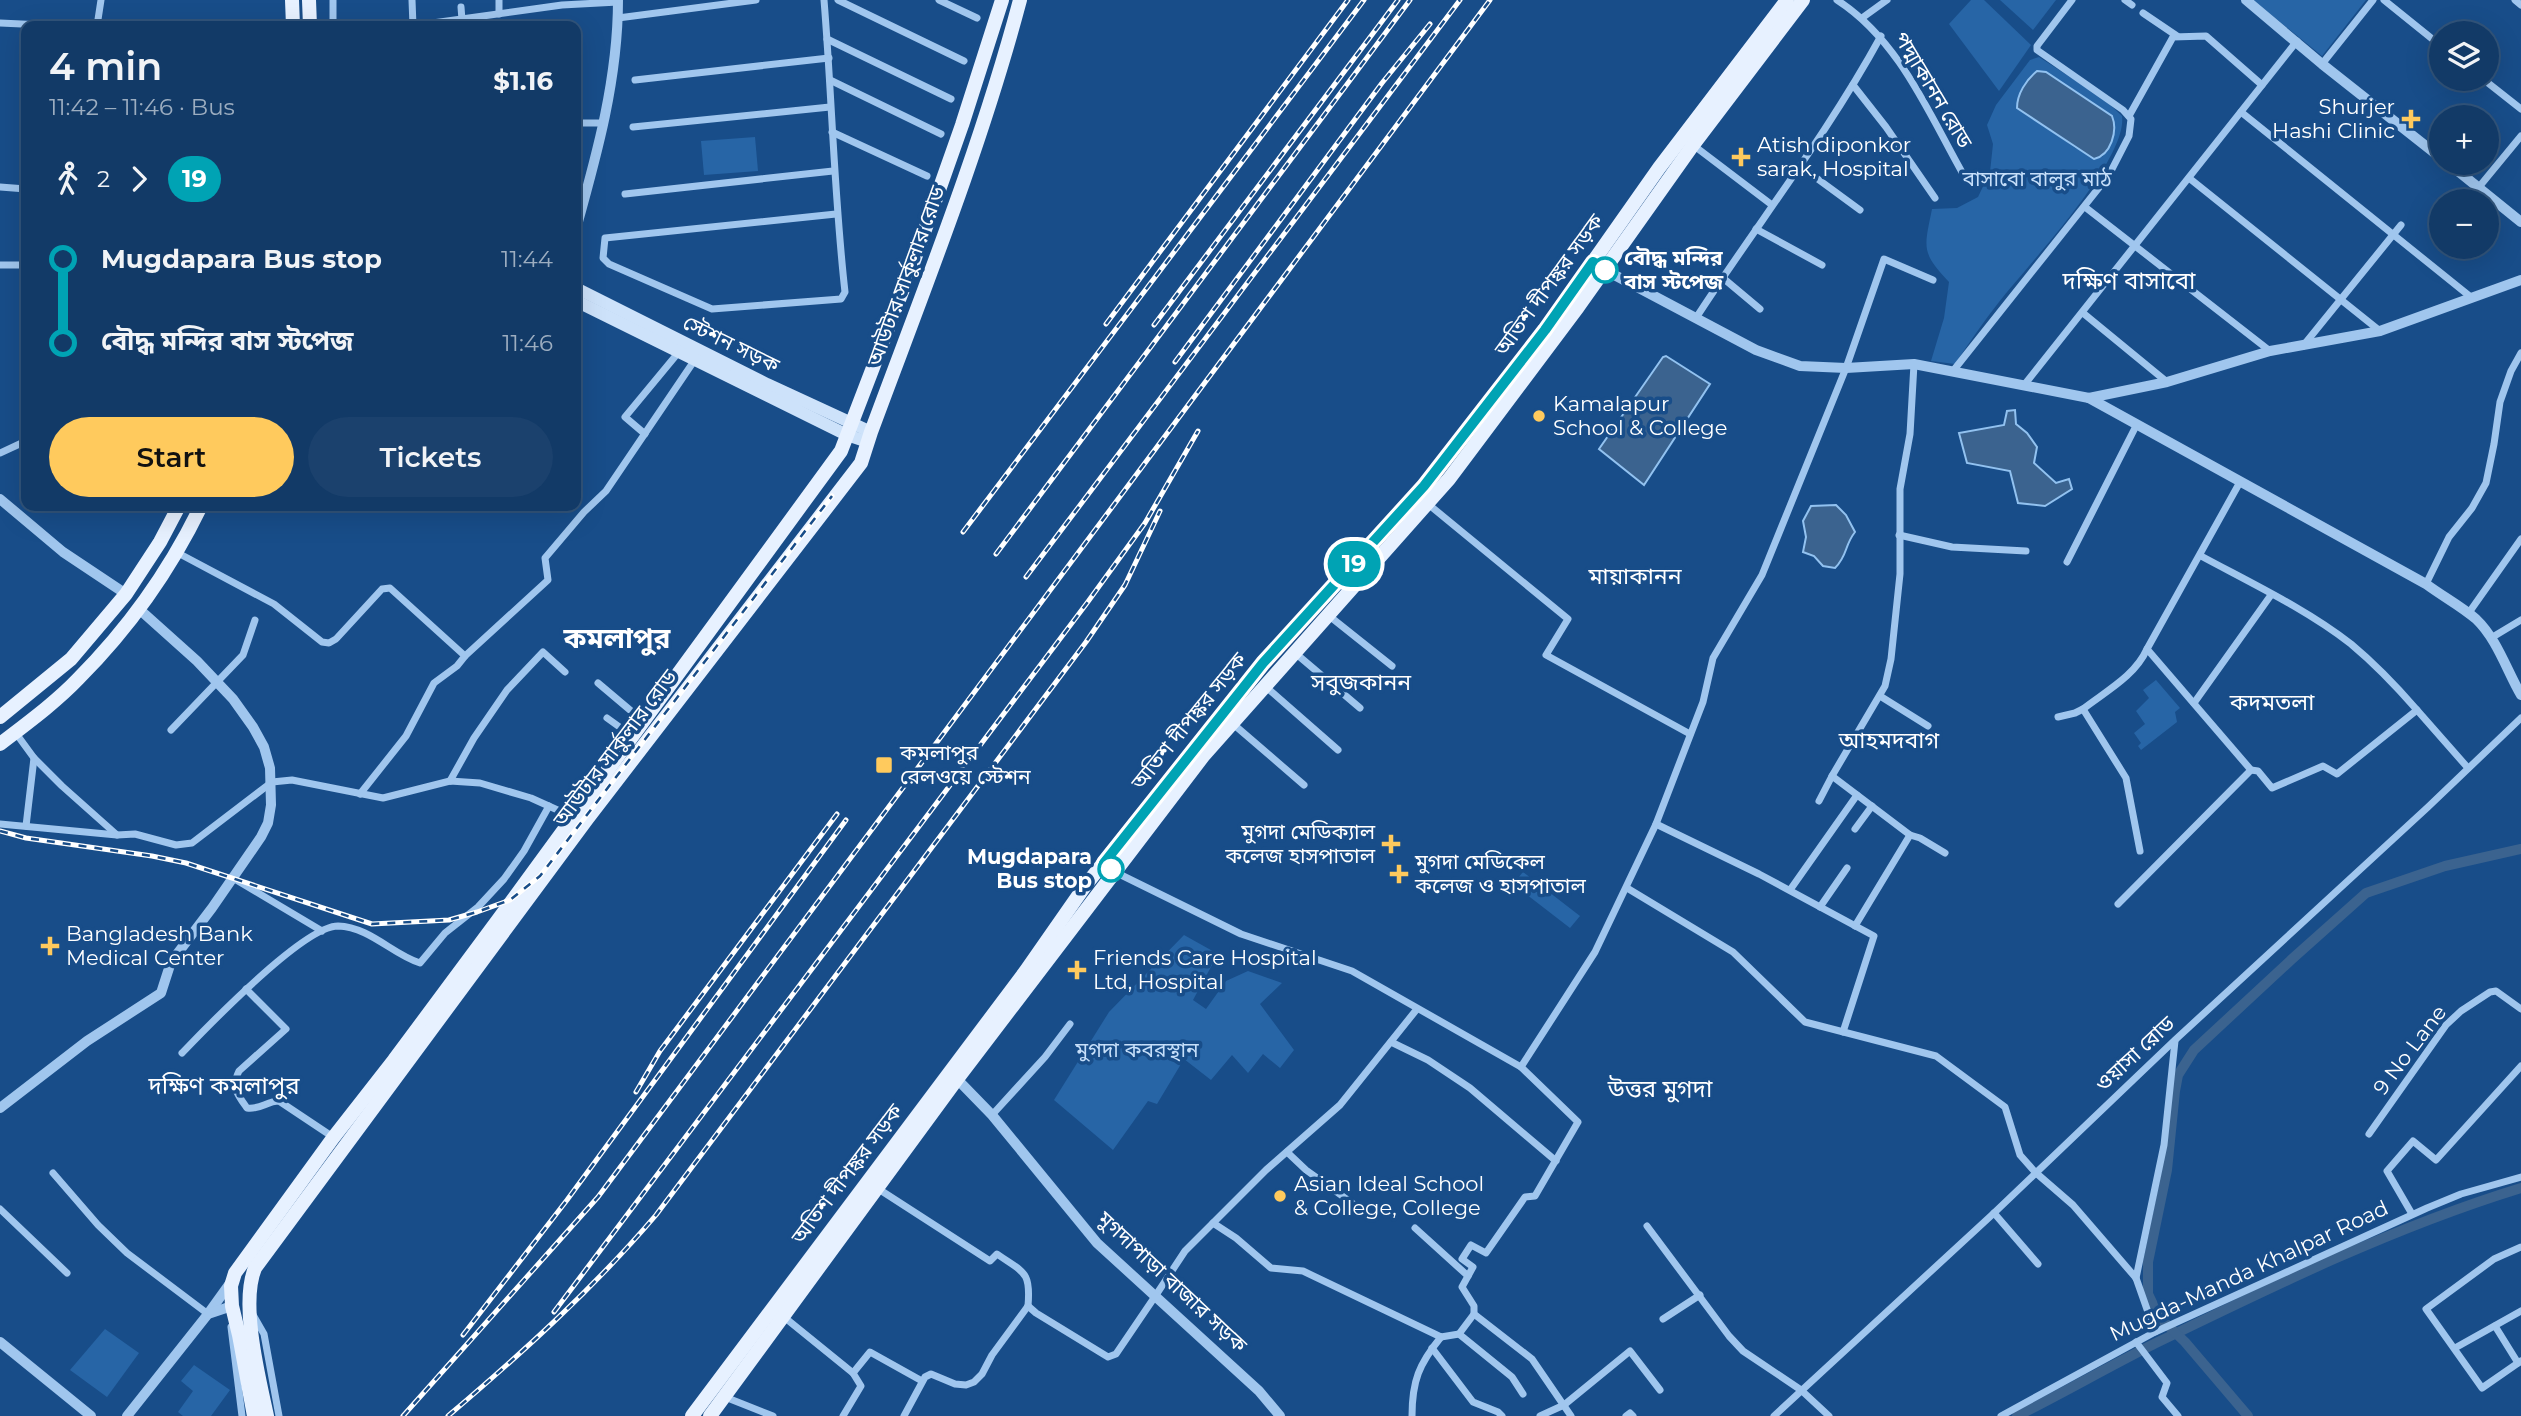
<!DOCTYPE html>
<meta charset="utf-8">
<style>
:root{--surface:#123a67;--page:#1b416d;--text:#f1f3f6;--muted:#9cadc0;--line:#31547b;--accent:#ffca5d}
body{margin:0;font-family:Montserrat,"Noto Sans Bengali",sans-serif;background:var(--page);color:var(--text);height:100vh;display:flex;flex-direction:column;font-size:26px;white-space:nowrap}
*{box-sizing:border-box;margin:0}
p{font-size:23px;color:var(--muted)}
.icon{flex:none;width:38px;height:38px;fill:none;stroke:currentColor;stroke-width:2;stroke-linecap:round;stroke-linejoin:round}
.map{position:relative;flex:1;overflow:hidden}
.sheet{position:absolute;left:21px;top:21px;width:560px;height:490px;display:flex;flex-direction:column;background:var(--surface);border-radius:14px;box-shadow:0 7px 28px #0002,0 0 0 2px var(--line)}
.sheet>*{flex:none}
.badge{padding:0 14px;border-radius:23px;font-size:24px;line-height:46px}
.buttons{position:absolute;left:2429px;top:21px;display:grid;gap:14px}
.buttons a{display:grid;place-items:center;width:70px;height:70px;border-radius:50%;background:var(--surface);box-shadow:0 7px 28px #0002,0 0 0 2px var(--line);font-size:35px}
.map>.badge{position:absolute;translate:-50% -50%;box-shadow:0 0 0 4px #fff}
.legs{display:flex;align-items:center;gap:10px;height:77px;padding:0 28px;font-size:23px}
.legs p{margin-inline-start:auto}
.overview{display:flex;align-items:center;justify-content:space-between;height:119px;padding:0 28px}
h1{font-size:38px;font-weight:600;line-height:52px}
.cta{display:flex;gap:14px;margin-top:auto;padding:14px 28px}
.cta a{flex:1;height:80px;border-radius:42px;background:var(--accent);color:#111;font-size:28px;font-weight:600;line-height:80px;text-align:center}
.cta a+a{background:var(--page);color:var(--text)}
ul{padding:0 28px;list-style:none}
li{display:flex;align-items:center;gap:24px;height:84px;font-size:26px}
li i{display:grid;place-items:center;width:10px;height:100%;margin:0 9px;background:currentColor}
li i::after{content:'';width:18px;height:18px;margin:-9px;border:5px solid;border-radius:50%;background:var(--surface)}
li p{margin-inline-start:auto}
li:first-child i{background:linear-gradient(#0000 50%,currentColor 0)}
li:last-child i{background:linear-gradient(currentColor 50%,#0000 0)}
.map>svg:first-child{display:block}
.green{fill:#2765a6;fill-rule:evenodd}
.water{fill:#3b638f;stroke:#92c2f0;stroke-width:2}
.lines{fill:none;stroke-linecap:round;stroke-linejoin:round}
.canal{stroke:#3b638f;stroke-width:10}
.minor{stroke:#a0c6ee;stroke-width:7}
.tertiary{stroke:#a0c6ee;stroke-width:10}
.secondary{stroke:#cde2fa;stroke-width:12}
.primary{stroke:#e7f1ff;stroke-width:14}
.rail-casing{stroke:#fff;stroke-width:5}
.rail{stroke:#184d89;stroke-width:2.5;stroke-dasharray:8;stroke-linecap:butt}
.line-1-casing{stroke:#fff;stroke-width:16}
.line-1{stroke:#00a3b4;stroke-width:10}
.poi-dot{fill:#ffca5d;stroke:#184d89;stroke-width:2.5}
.stop-1-dot{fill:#fff;stroke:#00a3b4;stroke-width:3.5}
.labels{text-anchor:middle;stroke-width:7;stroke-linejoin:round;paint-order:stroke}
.street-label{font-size:21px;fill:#fff;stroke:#184d89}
.poi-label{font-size:21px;fill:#fff;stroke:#184d89;text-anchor:start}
.park-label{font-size:21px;fill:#c6dffa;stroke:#184d89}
.stop-label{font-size:21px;font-weight:bold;fill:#fff;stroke:#184d89;text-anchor:start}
.neighbourhood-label{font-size:23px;fill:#fff;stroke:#184d89}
.quarter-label{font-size:24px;fill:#fff;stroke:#184d89}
.district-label{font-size:28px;font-weight:bold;fill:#fff;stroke:#184d89}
</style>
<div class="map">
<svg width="2521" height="1416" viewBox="0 0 2521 1416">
<rect width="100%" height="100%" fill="#184d89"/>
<g class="green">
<path d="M1971,0H1984L2031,45L1999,91L1949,24Z"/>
<path d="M2000,0H2056L2033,30Z"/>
<path d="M2253,0H2366L2322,56Z"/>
<path d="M2039,57L2104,99L2122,116C2128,160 2027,266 1999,302C1983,322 1969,343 1955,364L1931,361L1944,318L1949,282C1921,252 1924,249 1932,209L1957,208L1978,197L1990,172L1993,144L1987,125L1996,105L2030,60ZM2040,71L2115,128L2107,150L2102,157L2075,148L2051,130L2021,93L2030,77Z"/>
<path d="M755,137L758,171L704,175L701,141Z"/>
<path d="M2156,680L2180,708L2175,712L2177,722L2141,750L2138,746L2141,743L2134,733L2145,724L2136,711L2149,698L2143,690Z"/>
<path d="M1523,872L1580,916L1570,928L1513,884Z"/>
<path d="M1184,935L1218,954L1193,1000L1206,1009L1226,981L1248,971L1282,983L1260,1004L1294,1050L1280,1068L1263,1054L1248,1073L1232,1055L1211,1080L1184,1059L1157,1104L1148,1101L1113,1150L1054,1100L1109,1012Z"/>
<path d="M105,1329L139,1353L107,1397L70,1370Z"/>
<path d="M194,1365L230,1390L211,1416H183L178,1412L193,1391L181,1381Z"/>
</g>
<g class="water">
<path d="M2037,71L2046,72L2112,116C2118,131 2111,155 2094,159L2017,108C2017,94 2026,80 2037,71Z"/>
<path d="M1666,356L1710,384L1644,485L1599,449L1663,357Z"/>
<path d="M2015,410L2016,424L2027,433L2037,447L2034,463L2056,483L2069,479L2072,489L2045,506L2018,503L2010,471L1967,463L1959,433L2004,425L2007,411Z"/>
<path d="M1836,505L1846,515L1855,532C1844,546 1848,555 1835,568L1823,566L1814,556L1803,552L1806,537L1803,521L1811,506Z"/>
</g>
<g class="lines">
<g class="canal">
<path d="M2017,1416C2063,1393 2108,1367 2154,1344C2273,1286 2394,1227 2521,1188"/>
<path d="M2248,1416L2185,1342L2159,1317L2148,1294V1262L2167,1170L2175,1091L2178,1075L2194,1050L2292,959L2366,893L2445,866L2521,849"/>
</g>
<g class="minor">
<path d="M333,0V26"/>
<path d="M412,0L413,26"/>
<path d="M824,0C832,98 834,195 845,292L841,299L712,309L609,264L603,258L605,238L836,214"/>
<path d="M838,0L964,61"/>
<path d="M939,0L977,18"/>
<path d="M1837,0C1899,40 1928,112 1963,174"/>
<path d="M2125,0L2132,5"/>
<path d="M2384,0L2441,46"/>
<path d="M2515,0L2521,5"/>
<path d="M461,7L462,20"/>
<path d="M2143,13L2177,36"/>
<path d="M499,14V0"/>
<path d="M618,18L756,0"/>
<path d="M1862,18L1887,0"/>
<path d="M0,23L65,26"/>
<path d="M377,24V26"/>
<path d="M352,25L353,26"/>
<path d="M97,26L101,0"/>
<path d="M411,26L562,5L618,2"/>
<path d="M827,39L951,99"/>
<path d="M2322,64L2373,0"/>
<path d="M2483,79L2521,109"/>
<path d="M635,80L829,58"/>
<path d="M830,80L941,134"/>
<path d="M1853,85L1886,127L1935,198"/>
<path d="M2241,112L2472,298"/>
<path d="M2129,116L2173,37L2206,36L2262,85"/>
<path d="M576,123H604"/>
<path d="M633,127L830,107"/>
<path d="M832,132L927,176"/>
<path d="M1693,145L1772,205"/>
<path d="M1800,166L1860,210"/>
<path d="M2189,178L2380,331"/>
<path d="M0,187L26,189"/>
<path d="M2479,187L2521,136"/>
<path d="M625,194L833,171"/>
<path d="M2085,207L2270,351"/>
<path d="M1756,229L1822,265"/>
<path d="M0,265H26"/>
<path d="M1723,278L1760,309"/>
<path d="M2083,313L2167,382"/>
<path d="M1696,318C1757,224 1827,135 1881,36"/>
<path d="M2303,346L2401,225"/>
<path d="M1953,371L2109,175L2129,136L2131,119L2123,110L2037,50V46L2072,0"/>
<path d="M2025,384L2297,41"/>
<path d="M645,434L625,417L678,353"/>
<path d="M0,453L26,441"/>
<path d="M1428,504L1568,619L1546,655L1690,734"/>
<path d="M1899,535L1952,547L2026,551"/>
<path d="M178,553L274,604L322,642L329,643L336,639L382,589L390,588L465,656L457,666L434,683L406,736L360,794"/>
<path d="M2201,556C2251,583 2306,609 2351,644C2375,664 2397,687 2417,710L2337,774L2323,766L2272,788L2258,771L2251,770L2147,649L2240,482"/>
<path d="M2067,562L2137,424"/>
<path d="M2426,584L2449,537L2472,508L2486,483L2494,444L2500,402L2511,371L2521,353"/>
<path d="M2468,614L2521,539"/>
<path d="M1328,615L1392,666"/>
<path d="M2491,638L2521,620"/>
<path d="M1294,652L1360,708"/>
<path d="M465,656L548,580L545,558L584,512L606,491L694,361"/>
<path d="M598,683L643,721"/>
<path d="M1265,686L1338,750"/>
<path d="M1880,696L1928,726"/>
<path d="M2194,703L2271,595"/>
<path d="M2083,709L2126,778L2140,851"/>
<path d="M2417,710L2468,768"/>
<path d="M2058,717L2075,713L2083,709C2106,691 2135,676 2147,649"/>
<path d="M607,718L632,736"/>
<path d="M1232,723L1304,785"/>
<path d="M171,730L243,655L255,620"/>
<path d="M15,732L34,758L26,826"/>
<path d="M34,758L62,786L117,835L135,834L176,845L192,843L272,782L292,780L383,798L450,781L480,783L531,798L573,817"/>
<path d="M1832,776L1885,686L1891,659L1900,574V489L1910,434L1914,364"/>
<path d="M450,781L474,738L507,690L543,652L565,672"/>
<path d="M1819,801L1832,776L1910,835L1920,838L1945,853"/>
<path d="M0,824L117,835"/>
<path d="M1656,824L1759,874L1874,936L1843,1032"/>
<path d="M1855,829L1872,806"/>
<path d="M1115,872L1241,934L1352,971L1521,1067L1578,1122L1535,1196L1525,1197L1486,1253L1471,1245L1462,1259L1473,1267L1462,1287L1474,1306V1314L1532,1359L1571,1416"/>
<path d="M233,878L322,931"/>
<path d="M1627,888L1733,952L1805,1022L1936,1056L2005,1107L2020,1155L2035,1172L2073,1205L2136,1278L2155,1332"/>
<path d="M1790,890L1857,795"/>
<path d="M2118,904L2251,770"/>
<path d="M1820,907L1847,868"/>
<path d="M1855,926L1910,835"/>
<path d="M246,989L286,1029L239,1071C231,1087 237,1094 247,1108C260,1110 267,1101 279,1101L333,1137"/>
<path d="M1391,1042L1428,1060L1470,1088L1556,1161"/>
<path d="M182,1053C208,1026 304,926 338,926C370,927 393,955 420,963L445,933L478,907L504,879L524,851L549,806"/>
<path d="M1521,1067L1595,952L1656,824L1703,702L1713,658L1762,575L1846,368L1884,259L1933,280"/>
<path d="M992,1115L1045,1057L1070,1024"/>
<path d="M2369,1134L2446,1025L2461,1011L2490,992L2496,991L2521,1009"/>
<path d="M1287,1152L1306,1170L1366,1213"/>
<path d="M53,1173L98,1225L127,1253L208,1314"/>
<path d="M877,1188L990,1261L997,1254C1024,1273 1031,1271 1028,1306"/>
<path d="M0,1209L67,1273"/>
<path d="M1994,1213L2038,1264"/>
<path d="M2412,1214L2387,1171L2413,1141L2436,1160L2521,1066"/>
<path d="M1213,1223L1236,1238L1271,1268L1303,1271L1441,1337L1459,1334L1474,1314"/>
<path d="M1647,1226L1729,1336L1743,1351L1801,1390L1829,1416"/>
<path d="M1415,1228L1468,1276"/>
<path d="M2521,1247L2494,1259L2426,1309L2482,1388L2521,1361"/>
<path d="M2136,1278L2164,1145L2175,1041"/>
<path d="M1156,1295L1185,1251L1266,1170L1340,1105L1417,1009"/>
<path d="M1028,1306L1036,1313L1108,1357L1116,1354L1156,1295"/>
<path d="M252,1313L264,1334L279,1416"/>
<path d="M784,1317L853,1373"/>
<path d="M1663,1319L1700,1295"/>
<path d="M2495,1326L2518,1363"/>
<path d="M231,1327L242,1416"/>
<path d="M1459,1334L1512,1377L1523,1394"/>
<path d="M2136,1342L2167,1383L2162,1397L2178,1416"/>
<path d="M1432,1348L1473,1402L1498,1412L1502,1416"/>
<path d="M2455,1348L2521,1311"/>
<path d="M725,1397L773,1416"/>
<path d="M843,1416L861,1386L853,1373L870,1352L922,1381"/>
<path d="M904,1416L925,1377L931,1374L955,1384L966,1385L974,1382L982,1374L992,1355L1028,1306"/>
<path d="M1412,1416C1412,1381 1419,1364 1441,1337"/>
<path d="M1540,1416L1564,1405L1630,1351L1660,1390"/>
<path d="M1626,1416L1630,1413L1633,1416"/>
<path d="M1774,1416L1994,1213L2175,1040L2428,807L2521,718"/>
<path d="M2001,1416L2155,1332L2427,1208L2461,1194L2521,1177"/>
</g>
<g class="tertiary">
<path d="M2246,0L2322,64L2441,158"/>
<path d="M2448,163L2521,222"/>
<path d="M576,229C597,154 618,79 618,0"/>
<path d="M1605,270L1756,350L1800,366L1846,368L1914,364L2089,398L2167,382L2270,351L2380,331L2521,280"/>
<path d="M2089,398L2426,584C2442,596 2461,606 2476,619C2497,639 2507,671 2521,695"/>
<path d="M0,499L63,552L126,594"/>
<path d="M957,1079L992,1115L1097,1243L1259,1391L1280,1416"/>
<path d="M0,1108L87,1041L161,993L171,962L212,908L261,837L268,823L271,805L270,768L264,747L253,727L233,699L197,661L139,609"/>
<path d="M208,1314L231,1282"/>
<path d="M0,1342L91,1416"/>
<path d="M127,1416L208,1314L232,1306"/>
</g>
<g class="secondary">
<path d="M576,288L767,384L871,432"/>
<path d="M576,301L847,435L868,442"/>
</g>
<g class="primary">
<path d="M292,0L293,26"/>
<path d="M309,0L310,26"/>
<path d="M0,717L71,659L126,594L160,542L179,506"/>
<path d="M0,744C26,724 55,703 78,679C129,628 170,570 201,506"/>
<path d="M254,1416L239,1335L232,1306L231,1286L235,1273L333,1138L394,1060L498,920L841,451L915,258L962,125L1002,0"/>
<path d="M267,1416C259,1378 240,1304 255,1268L587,819L861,463L871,432C924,289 981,147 1020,0"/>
<path d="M692,1416L1025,972L1085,886L1263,663L1424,486L1545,330L1659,168L1787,0"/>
<path d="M710,1416L957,1079L1204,755L1449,479L1578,307L1693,145L1803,0"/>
</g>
<defs>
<g id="rail">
<path d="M1106,324L1348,0"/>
<path d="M1154,325L1398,0"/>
<path d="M1175,362L1382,83L1430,24"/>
<path d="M963,532L1364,0"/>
<path d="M996,554L1410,0"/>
<path d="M1026,577L1460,0"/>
<path d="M0,831L26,838L152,856L186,863L372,924L449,920L477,912L510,900L540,876L832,496"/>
<path d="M636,1092L660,1051L837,814"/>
<path d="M554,1312L1087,603L1145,523L1198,431"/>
<path d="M463,1335L567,1200L846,820"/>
<path d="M403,1416L598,1197L1490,0"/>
<path d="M448,1416C522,1353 593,1289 656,1215L1086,642L1125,585L1160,511"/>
</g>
</defs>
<use href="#rail" class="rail-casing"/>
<use href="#rail" class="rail"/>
</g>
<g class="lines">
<defs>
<path id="line-1" d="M1111,869L1104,863L1263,663L1424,486L1545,330L1593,262L1605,270"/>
</defs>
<use href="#line-1" class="line-1-casing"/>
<use href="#line-1" class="line-1"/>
</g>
<g class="poi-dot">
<path d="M2407.5 108.5h7v7h7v7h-7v7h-7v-7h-7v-7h7z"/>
<path d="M1737.5 146.5h7v7h7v7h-7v7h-7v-7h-7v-7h7z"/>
<circle cx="1539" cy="416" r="7"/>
<rect x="875" y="756" width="18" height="18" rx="3.5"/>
<path d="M1387.5 833.5h7v7h7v7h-7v7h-7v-7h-7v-7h7z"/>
<path d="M1395.5 863.5h7v7h7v7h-7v7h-7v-7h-7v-7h7z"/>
<path d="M46.5 935.5h7v7h7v7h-7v7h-7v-7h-7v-7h7z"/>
<path d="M1073.5 959.5h7v7h7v7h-7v7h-7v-7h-7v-7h7z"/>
<circle cx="1280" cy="1196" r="7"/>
</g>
<g class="stop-1-dot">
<circle cx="1605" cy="270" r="12"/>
<circle cx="1111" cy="869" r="12"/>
</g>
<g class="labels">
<g class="street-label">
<text transform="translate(1933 90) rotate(59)" y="7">পদ্মাকানন রোড</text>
<text transform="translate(906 276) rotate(-70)" y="7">আউটার সার্কুলার রোড</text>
<text transform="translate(1549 285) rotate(-54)" y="7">অতিশ দীপঙ্কর সড়ক</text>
<text transform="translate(731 344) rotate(26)" y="7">স্টেশন সড়ক</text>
<text transform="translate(1189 721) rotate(-51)" y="7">অতিশ দীপঙ্কর সড়ক</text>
<text transform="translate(615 748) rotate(-53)" y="7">আউটার সার্কুলার রোড</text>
<text transform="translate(2410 1050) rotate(-53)" y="7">9 No Lane</text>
<text transform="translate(2135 1054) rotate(-43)" y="7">ওয়াসা রোড</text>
<text transform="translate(847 1174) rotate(-53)" y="7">অতিশ দীপঙ্কর সড়ক</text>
<text transform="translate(2249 1271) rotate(-25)" y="7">Mugda-Manda Khalpar Road</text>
<text transform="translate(1172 1282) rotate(43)" y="7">মুগদাপাড়া বাজার সড়ক</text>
</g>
<g class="poi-label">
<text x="2395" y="114" text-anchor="end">Shurjer<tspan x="2395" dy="24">Hashi Clinic</tspan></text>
<text x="1757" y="152">Atish diponkor<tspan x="1757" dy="24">sarak, Hospital</tspan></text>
<text x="1553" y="411">Kamalapur<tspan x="1553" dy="24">School &amp; College</tspan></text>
<text x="900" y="760">কমলাপুর<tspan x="900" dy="24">রেলওয়ে স্টেশন</tspan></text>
<text x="1375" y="839" text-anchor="end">মুগদা মেডিক্যাল<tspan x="1375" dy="24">কলেজ হাসপাতাল</tspan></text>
<text x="1415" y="869">মুগদা মেডিকেল<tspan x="1415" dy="24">কলেজ ও হাসপাতাল</tspan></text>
<text x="66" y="941">Bangladesh Bank<tspan x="66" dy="24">Medical Center</tspan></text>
<text x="1093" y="965">Friends Care Hospital<tspan x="1093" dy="24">Ltd, Hospital</tspan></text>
<text x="1294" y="1191">Asian Ideal School<tspan x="1294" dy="24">&amp; College, College</tspan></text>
</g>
<g class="park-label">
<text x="2037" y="186">বাসাবো বালুর মাঠ</text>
<text x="1137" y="1057">মুগদা কবরস্থান</text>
</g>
<g class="stop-label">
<text x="1624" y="265">বৌদ্ধ মন্দির<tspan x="1624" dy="24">বাস স্টপেজ</tspan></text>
<text x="1092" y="864" text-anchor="end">Mugdapara<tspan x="1092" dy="24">Bus stop</tspan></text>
</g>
<g class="neighbourhood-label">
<text x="1635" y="584">মায়াকানন</text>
<text x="1361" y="690">সবুজকানন</text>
<text x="2272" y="710">কদমতলা</text>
<text x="1889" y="748">আহমদবাগ</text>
</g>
<g class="quarter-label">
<text x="2129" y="289">দক্ষিণ বাসাবো</text>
<text x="224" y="1094">দক্ষিণ কমলাপুর</text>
<text x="1660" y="1097">উত্তর মুগদা</text>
</g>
<g class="district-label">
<text x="617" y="648">কমলাপুর</text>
</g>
</g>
</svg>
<div class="buttons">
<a><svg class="icon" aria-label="layers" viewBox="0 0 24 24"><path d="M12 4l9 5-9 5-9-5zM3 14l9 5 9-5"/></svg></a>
<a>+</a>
<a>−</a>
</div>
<b class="badge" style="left:1354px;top:564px;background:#00a3b4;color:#fff">19</b>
<section class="sheet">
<div class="overview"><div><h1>4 min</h1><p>11:42 – 11:46 · Bus</p></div><b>$1.16</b></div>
<div class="legs"><svg class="icon" aria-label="walk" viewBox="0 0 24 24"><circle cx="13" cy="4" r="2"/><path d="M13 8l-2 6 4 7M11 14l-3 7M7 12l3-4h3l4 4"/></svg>2<svg class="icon" aria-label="forward" viewBox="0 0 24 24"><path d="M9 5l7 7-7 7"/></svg><b class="badge" style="background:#00a3b4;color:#fff">19</b></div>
<ul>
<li><i style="color:#00a3b4"></i><b>Mugdapara Bus stop</b><p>11:44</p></li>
<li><i style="color:#00a3b4"></i><b>বৌদ্ধ মন্দির বাস স্টপেজ</b><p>11:46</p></li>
</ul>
<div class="cta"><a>Start</a><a>Tickets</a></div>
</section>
</div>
